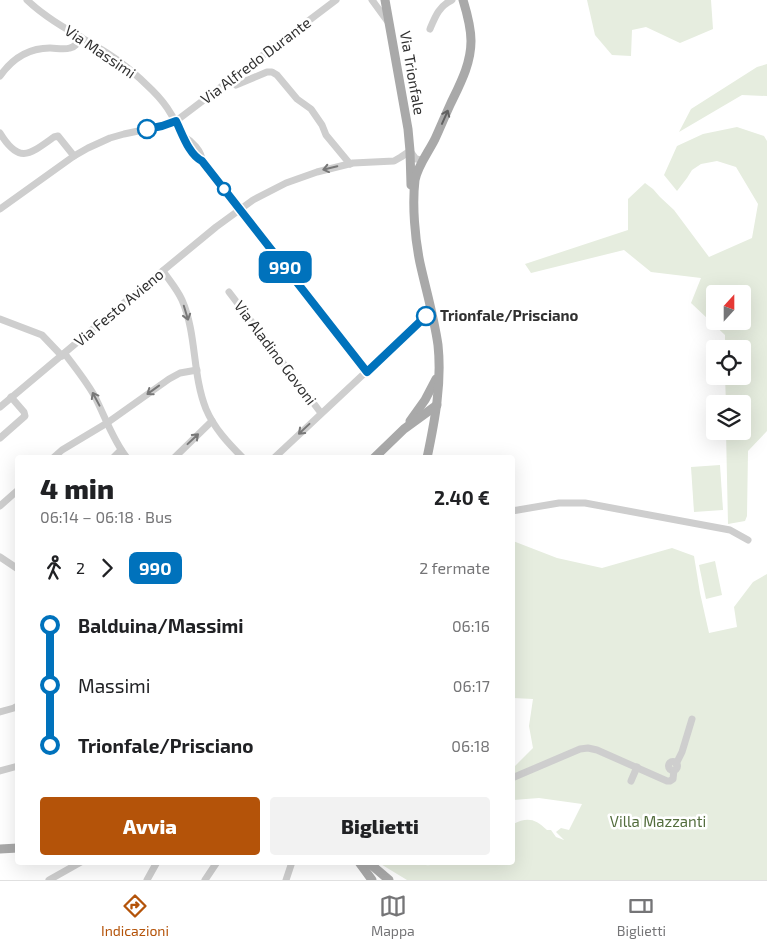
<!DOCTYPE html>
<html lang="it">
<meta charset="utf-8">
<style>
:root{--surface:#fff;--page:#f2f2f2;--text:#202124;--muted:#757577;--line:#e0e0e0;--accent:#b45309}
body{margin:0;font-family:"Exo 2",sans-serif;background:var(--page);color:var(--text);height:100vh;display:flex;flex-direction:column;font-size:19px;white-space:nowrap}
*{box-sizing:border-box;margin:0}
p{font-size:16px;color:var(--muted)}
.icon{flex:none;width:28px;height:28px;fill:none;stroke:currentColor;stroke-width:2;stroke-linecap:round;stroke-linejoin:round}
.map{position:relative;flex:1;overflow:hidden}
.side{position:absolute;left:15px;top:455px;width:500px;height:410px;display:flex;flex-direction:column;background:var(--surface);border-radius:5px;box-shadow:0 5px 20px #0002}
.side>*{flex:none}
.badge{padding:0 10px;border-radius:8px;font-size:18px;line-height:32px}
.needle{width:32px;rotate:21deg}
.tools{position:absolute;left:706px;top:285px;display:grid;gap:10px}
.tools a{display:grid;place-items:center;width:45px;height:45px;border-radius:5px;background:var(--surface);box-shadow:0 5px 20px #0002;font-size:25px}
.map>.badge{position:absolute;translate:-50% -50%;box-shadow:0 0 0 2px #fff}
.legs{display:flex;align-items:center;gap:8px;height:55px;padding:0 25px;font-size:16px}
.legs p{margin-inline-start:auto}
.headline{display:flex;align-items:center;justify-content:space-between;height:85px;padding:0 25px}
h1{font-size:28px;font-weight:800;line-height:38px}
.action{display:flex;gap:10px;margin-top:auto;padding:10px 25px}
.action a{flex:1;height:58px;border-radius:5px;background:var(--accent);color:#fff;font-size:20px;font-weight:800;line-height:58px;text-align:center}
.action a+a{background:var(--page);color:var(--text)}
ul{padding:0 25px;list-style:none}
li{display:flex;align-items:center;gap:18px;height:60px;font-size:19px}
li i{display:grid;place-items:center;width:8px;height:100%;margin:0 6px;background:currentColor}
li i::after{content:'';width:12px;height:12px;margin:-6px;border:4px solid;border-radius:50%;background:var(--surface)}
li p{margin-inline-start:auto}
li:first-child i{background:linear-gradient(#0000 50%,currentColor 0)}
li:last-child i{background:linear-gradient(currentColor 50%,#0000 0)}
.tabs{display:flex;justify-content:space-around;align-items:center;height:70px;border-top:1px solid var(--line);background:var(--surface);font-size:14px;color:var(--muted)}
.tabs a{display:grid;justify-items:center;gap:2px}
.tabs .active{color:var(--accent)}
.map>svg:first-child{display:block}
.green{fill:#e6eddf;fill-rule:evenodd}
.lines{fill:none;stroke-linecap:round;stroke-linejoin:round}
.minor{stroke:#cecece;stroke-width:7}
.major{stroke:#a9a9a9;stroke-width:9}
.oneway{stroke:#616161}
.oneway2{stroke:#787878}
.line-1-casing{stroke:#fff;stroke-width:11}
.line-1{stroke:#0072bc;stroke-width:8}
.stop-1-dot{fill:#fff;stroke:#0072bc;stroke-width:2.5}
.labels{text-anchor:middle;stroke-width:5;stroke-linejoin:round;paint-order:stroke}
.street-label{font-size:15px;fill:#313131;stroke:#fff}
.stop-label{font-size:15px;font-weight:bold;fill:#313131;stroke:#fff;text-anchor:start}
.park-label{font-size:15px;fill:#536d3d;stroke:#fff}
</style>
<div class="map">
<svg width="767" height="880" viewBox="0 0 767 880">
<rect width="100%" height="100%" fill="#fff"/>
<g class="green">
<path d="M587,0H711L713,29L680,43L646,27L632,30L631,56L612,55L595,35Z"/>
<path d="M767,64V96L742,95L679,132L691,109L757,67Z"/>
<path d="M737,127L764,136L767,141V431L748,451L747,516L745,521L728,524L726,431H742V404H726L725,376H742V349H725V335L691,303L701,278L651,272L624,250L531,273L525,264L628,230V199L645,183L653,189L660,197L674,210L709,257L752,238L758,204L736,167L717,161L701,164L692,170L687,178L677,191L664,175L677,146L703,134ZM715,294H742V321H715Z"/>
<path d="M720,465L723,510L694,512L691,467Z"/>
<path d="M513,541L557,558L602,568L672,548L694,556L700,593L709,633L737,627L734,607L753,582L767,574V880H407L379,863H418C428,868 439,863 449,862C470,861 492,862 512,862L513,824C527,817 535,818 547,830H551L556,837L564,840L556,832L561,828L569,830L582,804L539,798L513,800V768L533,748L529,726L533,699L513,698Z"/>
<path d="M715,561L722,595L706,599L699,565Z"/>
</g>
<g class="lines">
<g class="minor">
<path d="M27,0C50,22 80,36 107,53C123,63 138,76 152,90C159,97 166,105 171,114C180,128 187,154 202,161L367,372"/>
<path d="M372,0L388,22"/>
<path d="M430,29C435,17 439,6 452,0"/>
<path d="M0,76C12,59 29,48 50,48C56,48 64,50 70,48C76,47 78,42 81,37"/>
<path d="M236,85L267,72H272L277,75L297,99L311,109L322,125L326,135L350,164"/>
<path d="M0,133C19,164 29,155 54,137L58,136L74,156"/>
<path d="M183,136C192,141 202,151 202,161"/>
<path d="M0,209L74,156L88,148L110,138L124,134L162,126L176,121L336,0"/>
<path d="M163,271C169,280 177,289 182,300C197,334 192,374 206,409C214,428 228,443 243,458"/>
<path d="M229,292L321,413"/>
<path d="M0,319L42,335L62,356"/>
<path d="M65,354C75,367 86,381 94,395C105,416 112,439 127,458"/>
<path d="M0,407L131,297L216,227L253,200L286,183L317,172L353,163L394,161L401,157L410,151L416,159L422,160"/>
<path d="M0,438L25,416L24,412L11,397"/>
<path d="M53,458L62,450L107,423L169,379L180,373L197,370"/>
<path d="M113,458L121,450"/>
<path d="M174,458L212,421"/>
<path d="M274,458L431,311"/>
<path d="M0,506L18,490"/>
<path d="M512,511L559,503H585L730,530L748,540"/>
<path d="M0,557L18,569"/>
<path d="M0,712L14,708L18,706"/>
<circle cx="673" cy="766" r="4.5"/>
<path d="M676,764L682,752L692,719"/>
<path d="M0,771L18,766"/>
<path d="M512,778L580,749L588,748L597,750L667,781H670L673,779L674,770"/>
<path d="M631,781L637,767"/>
<path d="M49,880L81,862"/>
<path d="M147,880L157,862"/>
<path d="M205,880L217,862"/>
<path d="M286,880L292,862"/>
</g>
<g class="major">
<path d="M385,0L408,129L410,151L411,185"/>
<path d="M410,421L425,400L436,379"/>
<path d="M374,458L404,429L437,405"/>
<path d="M427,458C435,420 442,383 438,345C434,317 426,290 420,263C415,239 412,205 415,180C418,165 428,153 435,139C440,128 445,116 450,105C460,84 471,64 471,41C471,27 467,13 463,0"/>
<path d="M0,849L18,848"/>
<path d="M359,862L372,880"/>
<path d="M368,862L389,880"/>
</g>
</g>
<defs><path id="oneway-shaft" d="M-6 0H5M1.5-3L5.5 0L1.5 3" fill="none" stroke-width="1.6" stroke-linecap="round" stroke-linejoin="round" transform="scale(1.25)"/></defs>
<use class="oneway" href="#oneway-shaft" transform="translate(445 117) rotate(-66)"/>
<g class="oneway2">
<use href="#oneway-shaft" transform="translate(330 168) rotate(167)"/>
<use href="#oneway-shaft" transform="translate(186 313) rotate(73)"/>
<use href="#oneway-shaft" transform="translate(153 390) rotate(144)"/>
<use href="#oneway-shaft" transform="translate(96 399) rotate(-118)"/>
<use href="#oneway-shaft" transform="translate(304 429) rotate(137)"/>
<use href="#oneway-shaft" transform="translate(193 439) rotate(-43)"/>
</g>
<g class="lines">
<defs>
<path id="line-1" d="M147,129L162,126L176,121C182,133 189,155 202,161L367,372L426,316"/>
</defs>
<use href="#line-1" class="line-1-casing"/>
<use href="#line-1" class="line-1"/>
</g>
<g class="stop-1-dot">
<circle cx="147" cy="129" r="9"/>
<circle cx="224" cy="189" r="6"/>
<circle cx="426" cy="316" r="9"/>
</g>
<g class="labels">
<g class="street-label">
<text transform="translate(100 52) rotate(34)" y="5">Via Massimi</text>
<text transform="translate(256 61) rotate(-37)" y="5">Via Alfredo Durante</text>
<text transform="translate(412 73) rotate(80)" y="5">Via Trionfale</text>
<text transform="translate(119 308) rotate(-40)" y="5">Via Festo Avieno</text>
<text transform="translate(275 353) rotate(53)" y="5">Via Aladino Govoni</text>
</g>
<g class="stop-label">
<text x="440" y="321">Trionfale/Prisciano</text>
</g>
<g class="park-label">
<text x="658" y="827">Villa Mazzanti</text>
</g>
</g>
</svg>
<div class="tools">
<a><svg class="needle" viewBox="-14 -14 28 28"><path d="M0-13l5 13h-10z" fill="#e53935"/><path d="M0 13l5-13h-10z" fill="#757577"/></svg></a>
<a><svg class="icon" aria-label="locate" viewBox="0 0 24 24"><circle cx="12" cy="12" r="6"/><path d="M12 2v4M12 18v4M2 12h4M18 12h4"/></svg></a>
<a><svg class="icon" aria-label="layers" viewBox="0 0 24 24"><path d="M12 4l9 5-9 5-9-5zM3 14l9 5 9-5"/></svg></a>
</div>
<b class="badge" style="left:285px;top:267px;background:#0072bc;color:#fff">990</b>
<section class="side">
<div class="headline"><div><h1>4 min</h1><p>06:14 – 06:18 · Bus</p></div><b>2.40 €</b></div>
<div class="legs"><svg class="icon" aria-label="walk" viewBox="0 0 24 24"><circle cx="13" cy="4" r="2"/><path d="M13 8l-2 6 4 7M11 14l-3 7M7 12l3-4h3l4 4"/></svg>2<svg class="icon" aria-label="forward" viewBox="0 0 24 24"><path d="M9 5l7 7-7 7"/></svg><b class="badge" style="background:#0072bc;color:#fff">990</b><p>2 fermate</p></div>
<ul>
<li><i style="color:#0072bc"></i><b>Balduina/Massimi</b><p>06:16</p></li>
<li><i style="color:#0072bc"></i><span>Massimi</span><p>06:17</p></li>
<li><i style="color:#0072bc"></i><b>Trionfale/Prisciano</b><p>06:18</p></li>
</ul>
<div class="action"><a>Avvia</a><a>Biglietti</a></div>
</section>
</div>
<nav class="tabs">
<a class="active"><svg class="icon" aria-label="directions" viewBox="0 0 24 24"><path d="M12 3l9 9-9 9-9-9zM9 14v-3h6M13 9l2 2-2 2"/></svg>Indicazioni</a>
<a><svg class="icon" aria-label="map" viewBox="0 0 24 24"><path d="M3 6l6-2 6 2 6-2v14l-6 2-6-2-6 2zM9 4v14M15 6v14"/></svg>Mappa</a>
<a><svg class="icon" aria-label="tickets" viewBox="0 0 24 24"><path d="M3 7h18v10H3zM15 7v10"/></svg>Biglietti</a>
</nav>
